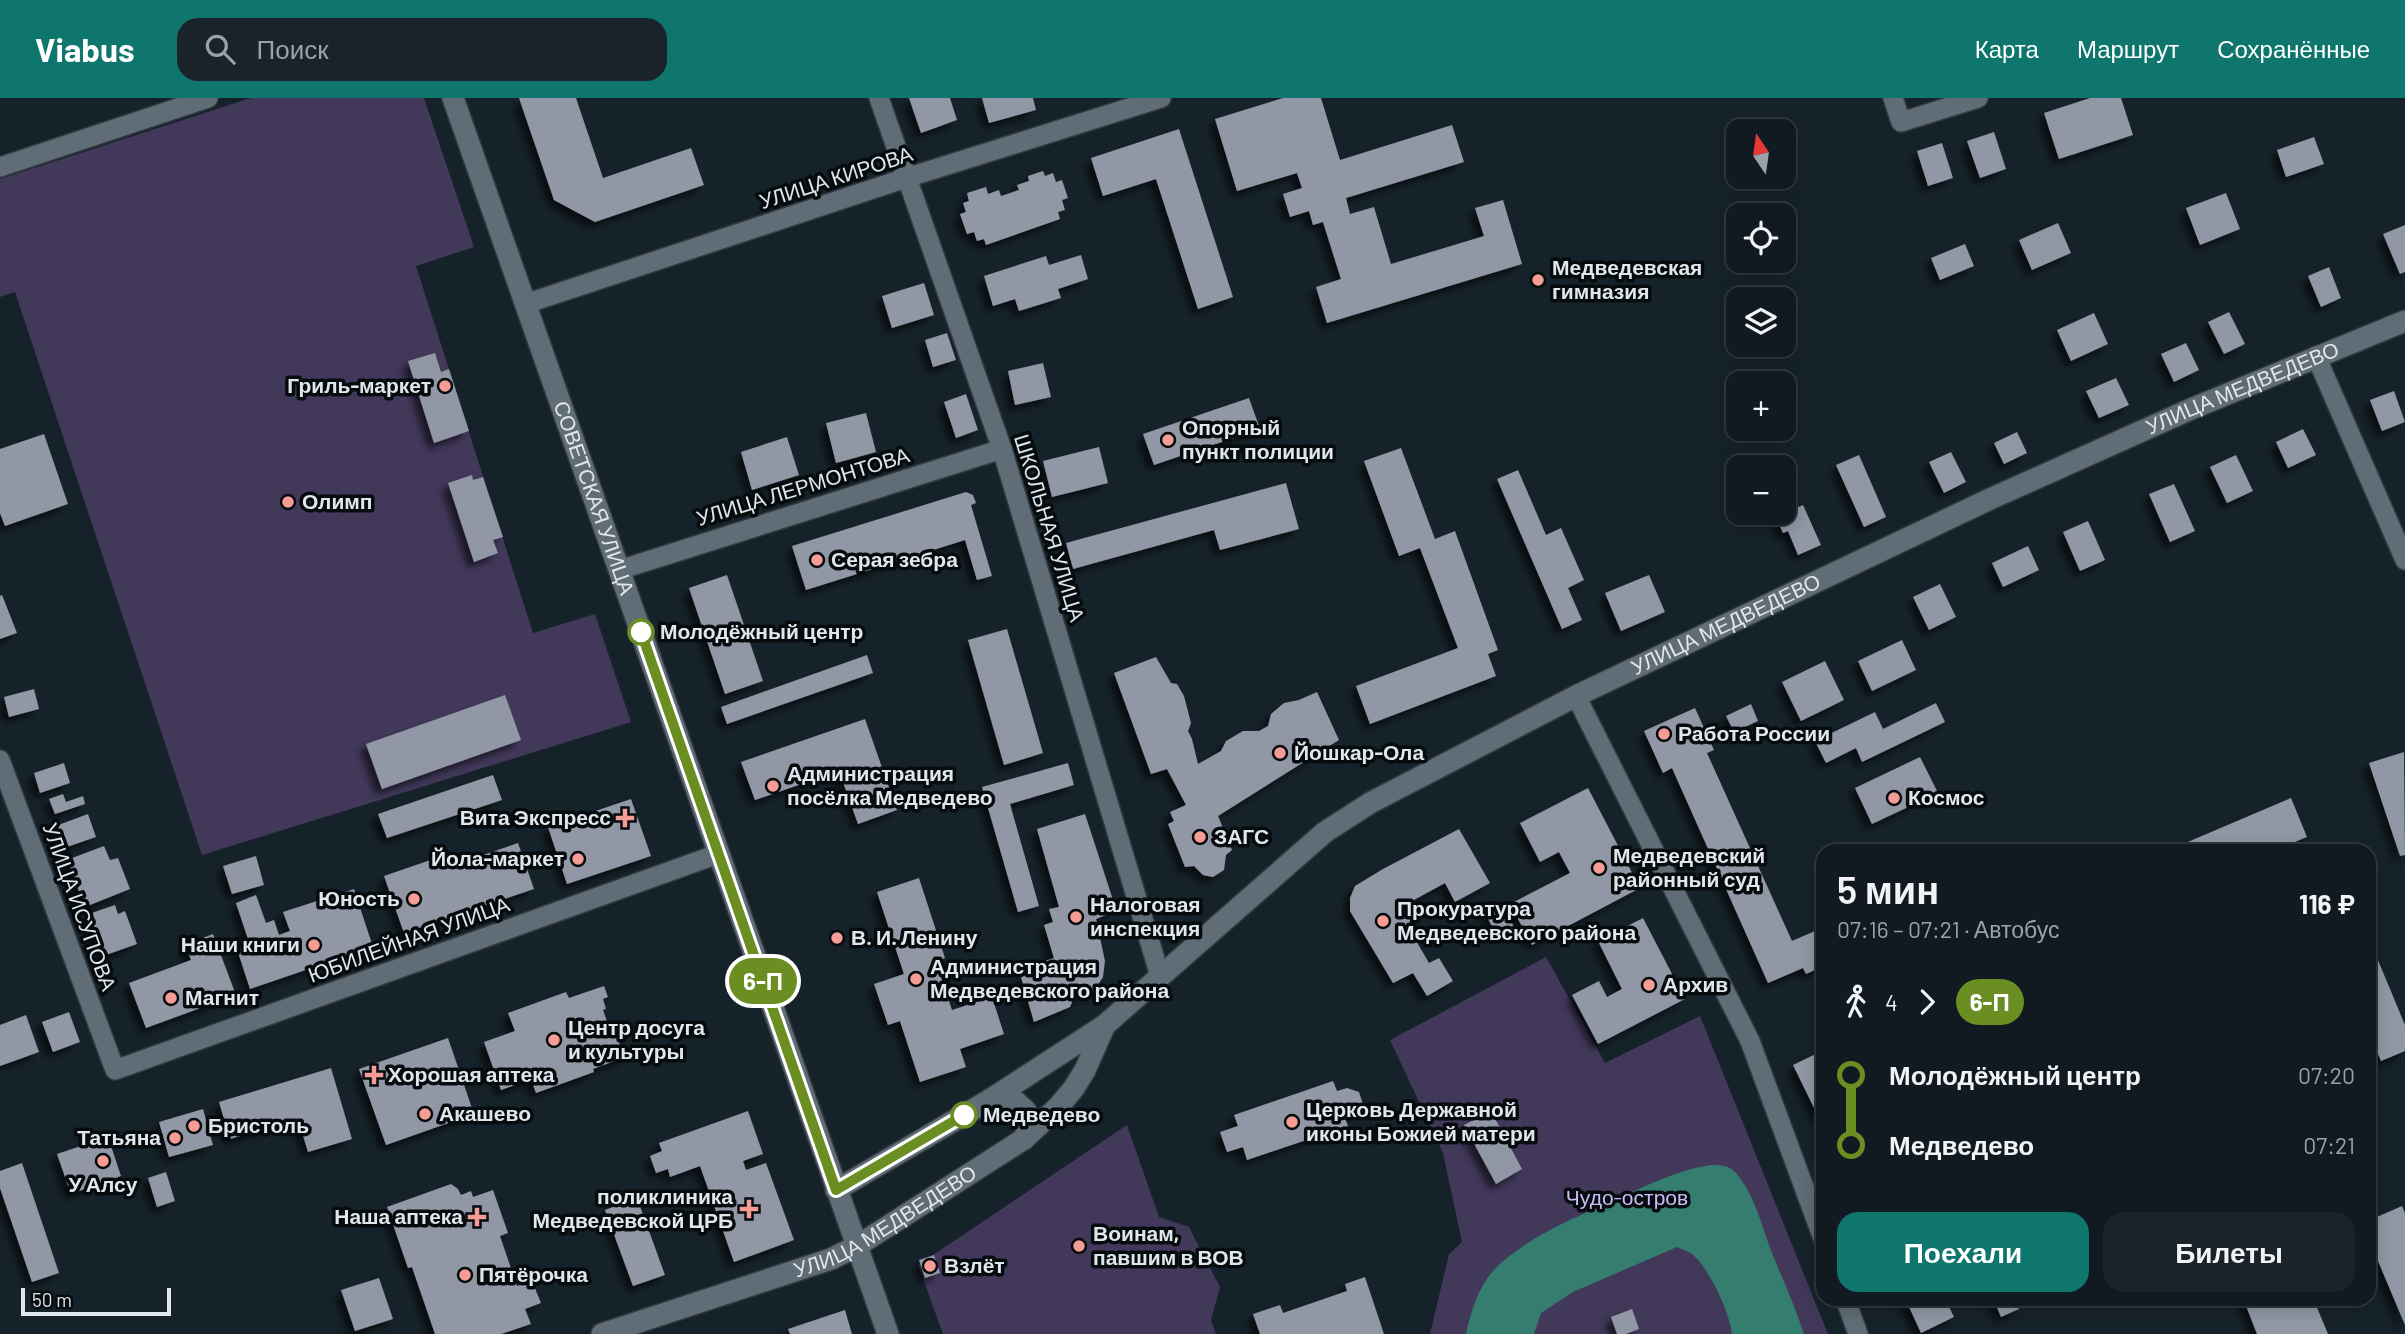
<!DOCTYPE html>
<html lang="ru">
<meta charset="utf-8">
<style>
:root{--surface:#101a20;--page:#192329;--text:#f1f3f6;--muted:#9ca1a5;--line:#30383e;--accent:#0f766e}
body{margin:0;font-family:Barlow,sans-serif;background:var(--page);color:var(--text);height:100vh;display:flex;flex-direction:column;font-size:26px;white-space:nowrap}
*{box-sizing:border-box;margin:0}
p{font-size:23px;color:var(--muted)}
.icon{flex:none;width:38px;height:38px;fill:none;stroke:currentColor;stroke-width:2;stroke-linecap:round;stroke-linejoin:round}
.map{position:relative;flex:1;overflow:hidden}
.side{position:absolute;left:1816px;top:746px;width:560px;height:462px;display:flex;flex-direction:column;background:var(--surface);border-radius:21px;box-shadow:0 4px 18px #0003,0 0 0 2px var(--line)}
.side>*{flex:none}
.badge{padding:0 14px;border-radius:23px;font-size:24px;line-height:46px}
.needle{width:46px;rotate:347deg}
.fabs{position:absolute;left:1726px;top:21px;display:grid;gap:14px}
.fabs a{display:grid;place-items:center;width:70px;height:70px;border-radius:14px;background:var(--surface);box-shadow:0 4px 18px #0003,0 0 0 2px var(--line);font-size:35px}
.scale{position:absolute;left:21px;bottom:18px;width:150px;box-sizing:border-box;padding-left:7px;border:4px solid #dfe6ec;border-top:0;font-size:19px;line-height:24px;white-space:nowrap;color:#dfe6ec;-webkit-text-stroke:5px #060b0e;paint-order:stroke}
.map>.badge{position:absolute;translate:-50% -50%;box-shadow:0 0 0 4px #fff}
.legs{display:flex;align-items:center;gap:10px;height:77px;padding:0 21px;font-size:23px}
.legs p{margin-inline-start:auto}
.head{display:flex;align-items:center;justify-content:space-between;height:119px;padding:0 21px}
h1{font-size:38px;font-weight:600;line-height:52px}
.button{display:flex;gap:14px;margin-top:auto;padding:14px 21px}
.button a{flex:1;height:80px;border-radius:21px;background:var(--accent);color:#fff;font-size:28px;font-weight:600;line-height:80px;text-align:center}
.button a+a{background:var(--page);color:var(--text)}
ul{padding:0 21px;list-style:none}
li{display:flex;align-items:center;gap:24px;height:70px;font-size:26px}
li i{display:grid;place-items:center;width:10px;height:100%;margin:0 9px;background:currentColor}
li i::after{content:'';width:18px;height:18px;margin:-9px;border:5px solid;border-radius:50%;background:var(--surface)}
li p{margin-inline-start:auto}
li:first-child i{background:linear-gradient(#0000 50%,currentColor 0)}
li:last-child i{background:linear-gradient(currentColor 50%,#0000 0)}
header{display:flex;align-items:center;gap:42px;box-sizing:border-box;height:98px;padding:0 35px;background:var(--accent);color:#fff}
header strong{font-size:33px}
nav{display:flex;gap:38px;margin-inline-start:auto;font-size:24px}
.search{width:490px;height:63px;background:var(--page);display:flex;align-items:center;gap:18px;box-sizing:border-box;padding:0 24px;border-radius:21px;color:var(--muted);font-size:26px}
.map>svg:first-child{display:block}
.green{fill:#41385a}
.water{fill:#357d6e}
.building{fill:#9197a5;filter:url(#shadow)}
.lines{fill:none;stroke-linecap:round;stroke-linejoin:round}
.street-casing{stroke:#333b42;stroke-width:22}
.secondary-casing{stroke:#333b42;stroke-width:24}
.street{stroke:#606d76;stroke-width:19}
.secondary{stroke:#606d76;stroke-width:21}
.line-1-casing{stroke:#fff;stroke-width:16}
.line-1{stroke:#6b8e23;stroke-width:10}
.poi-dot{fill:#f59c94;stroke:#060b0e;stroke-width:2.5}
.stop-1-dot{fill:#fff;stroke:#6b8e23;stroke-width:3.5}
.labels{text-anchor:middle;stroke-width:7;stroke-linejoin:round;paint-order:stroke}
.street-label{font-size:21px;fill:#dfe6ec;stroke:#060b0e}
.poi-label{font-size:21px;font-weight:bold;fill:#dfe6ec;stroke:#060b0e;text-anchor:start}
.stop-label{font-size:21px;font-weight:bold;fill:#dfe6ec;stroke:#060b0e;text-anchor:start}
.park-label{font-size:21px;fill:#cbbcf8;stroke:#060b0e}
</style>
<header>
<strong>Viabus</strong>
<div class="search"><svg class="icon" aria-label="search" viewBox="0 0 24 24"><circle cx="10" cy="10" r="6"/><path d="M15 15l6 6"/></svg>Поиск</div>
<nav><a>Карта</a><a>Маршрут</a><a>Сохранённые</a></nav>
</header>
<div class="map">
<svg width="2405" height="1236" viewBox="0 0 2405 1236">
<defs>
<filter id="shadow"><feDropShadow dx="-6" dy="6" stdDeviation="3.5" flood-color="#0009"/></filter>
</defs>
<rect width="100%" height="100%" fill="#16222a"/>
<g class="green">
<path d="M251,0H424L474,149L416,168L533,535L595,516L631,624L202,757L15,194L0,199V81Z"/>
<path d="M1546,859L1605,965L1700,918L1828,1236H1430L1449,1156L1462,1144L1443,1055L1390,942Z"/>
<path d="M1127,1027L1159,1119L1189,1129L1220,1189L1211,1222L1216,1236H943L918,1167Z"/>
</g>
<path class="water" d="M1711,1067C1721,1067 1729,1067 1736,1075C1755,1097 1762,1129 1772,1155C1783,1182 1795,1208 1804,1236H1732C1730,1215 1709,1170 1692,1156C1688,1153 1681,1151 1677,1149L1573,1194L1541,1215L1534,1236H1466C1472,1209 1480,1183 1501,1165C1534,1136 1576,1119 1615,1102C1646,1088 1677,1072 1711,1067Z"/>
<g class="building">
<path d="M519,0H576L603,80L691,50L704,87L595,124L554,102Z"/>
<path d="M909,0H950L957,22L921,35Z"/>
<path d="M982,0H1033L1036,12L989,25Z"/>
<path d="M1283,0H1321L1340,62L1452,27L1464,64L1346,100L1350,116L1374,109L1391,166L1484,138L1475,110L1503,102L1522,166L1327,225L1316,189L1341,181L1323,124L1313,127L1309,113L1290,119L1283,96L1302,90L1297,75L1237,93L1215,21Z"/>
<path d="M2090,0H2121L2133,37L2059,61L2044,15Z"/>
<path d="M1179,31L1233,199L1198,211L1156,81L1103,98L1091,60Z"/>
<path d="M1994,34L2006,71L1980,80L1967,43Z"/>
<path d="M2314,39L2324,66L2286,79L2277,52Z"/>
<path d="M1942,45L1953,80L1928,88L1917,53Z"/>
<path d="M1043,73L1045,78L1053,75L1056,84L1062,82L1068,100L1062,102L1065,112L1058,114L1060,121L986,147L984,141L977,143L974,134L967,136L960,116L966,114L963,105L969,103L967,95L986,89L988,96L999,92L1001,98L1019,92L1017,87L1029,83L1028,78Z"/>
<path d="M2226,95L2240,131L2200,147L2186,110Z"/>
<path d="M2058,125L2071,155L2032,172L2019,142Z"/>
<path d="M2405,127V174L2400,176L2383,136Z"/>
<path d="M1965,146L1974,168L1940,182L1931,160Z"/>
<path d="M1081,157L1088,181L1058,191L1061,200L1019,213L1015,201L993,208L984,178L1046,158L1049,167Z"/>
<path d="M2329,169L2341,200L2321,209L2308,178Z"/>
<path d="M924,185L934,217L892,230L882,198Z"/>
<path d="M2229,214L2245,246L2224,256L2208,224Z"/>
<path d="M2094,215L2108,246L2071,263L2057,232Z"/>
<path d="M947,235L956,262L933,269L925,242Z"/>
<path d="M2186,245L2199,272L2174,284L2161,256Z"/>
<path d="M435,255L441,274L449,271L469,333L434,345L408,263Z"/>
<path d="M1043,265L1051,299L1015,307L1008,273Z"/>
<path d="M2116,280L2129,307L2099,320L2086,293Z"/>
<path d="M2394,293L2405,324L2382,333L2370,302Z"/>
<path d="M966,296L978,332L956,340L944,304Z"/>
<path d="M1249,300L1260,331L1154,367L1143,336Z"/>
<path d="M866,315L876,354L836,365L826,325Z"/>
<path d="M2303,331L2316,357L2288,370L2276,344Z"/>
<path d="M2017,334L2027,355L2004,366L1994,345Z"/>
<path d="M44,336L68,406L5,428L0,415V351Z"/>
<path d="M787,339L799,377L752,392L741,354Z"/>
<path d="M1099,349L1108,385L1052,399L1043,363Z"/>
<path d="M1401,350L1435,441L1455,433L1498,552L1488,556L1496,578L1370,626L1356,588L1458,550L1420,450L1399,458L1364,363Z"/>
<path d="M1951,354L1966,384L1944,395L1929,364Z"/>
<path d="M1859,357L1886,419L1864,429L1836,367Z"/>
<path d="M2236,357L2253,393L2227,405L2210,369Z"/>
<path d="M1518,372L1546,437L1561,430L1584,482L1568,490L1582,522L1562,531L1497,381Z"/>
<path d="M472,377L473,382L483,379L503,439L493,442L498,455L474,464L448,385Z"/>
<path d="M1286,385L1299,431L1220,452L1214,432L1073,471L1066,445Z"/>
<path d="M2174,386L2195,433L2170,444L2149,396Z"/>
<path d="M966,394L973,397L976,405L971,407L992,478L977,482L965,442L806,492L792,448Z"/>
<path d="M1803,407L1821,447L1798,457L1788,433L1783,435L1776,419Z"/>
<path d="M2088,423L2105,462L2080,473L2063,434Z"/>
<path d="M2028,448L2039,472L2003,489L1992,465Z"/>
<path d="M727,477L763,583L725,596L689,490Z"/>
<path d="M1649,477L1665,514L1621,533L1605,495Z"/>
<path d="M1940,486L1956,519L1929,532L1913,499Z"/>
<path d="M2,497L17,535L0,541V498Z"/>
<path d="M1007,531L1043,655L1004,667L968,542Z"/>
<path d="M1902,542L1916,572L1872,593L1858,563Z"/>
<path d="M867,557L873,575L727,626L721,609Z"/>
<path d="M1156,559L1171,585L1177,586L1184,598L1191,625L1188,633L1192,641L1198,666L1221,653L1226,643L1243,633H1259L1268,628L1271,616L1284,605L1299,602L1317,594L1339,642L1218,718L1232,752L1226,757L1224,772L1213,779L1203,777L1194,768L1185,769L1168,726L1174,723L1170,714L1186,707L1167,671L1151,676L1114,575Z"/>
<path d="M1825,563L1844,602L1801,623L1782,584Z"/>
<path d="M34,591L39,611L9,619L4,599Z"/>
<path d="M505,597L521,642L382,691L366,646Z"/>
<path d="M1936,605L1945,624L1862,664L1856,650L1826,665L1815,643L1875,614L1883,631Z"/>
<path d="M1751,606L1758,623L1734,634L1726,618Z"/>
<path d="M1695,610L1714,652L1707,655L1792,843L1824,829V868L1806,876L1803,870L1768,885L1672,670L1663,675L1644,633Z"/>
<path d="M865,621L897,712L858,726L839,673L755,702L741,664Z"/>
<path d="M2404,654L2405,757L2400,758L2369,665Z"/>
<path d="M1920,659L1938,695L1872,726L1855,690Z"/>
<path d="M64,665L70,685L40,695L34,675Z"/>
<path d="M1068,665L1074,687L1010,706L1039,808L1018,814L982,689Z"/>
<path d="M493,677L502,702L387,740L378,716Z"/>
<path d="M1588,690L1640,790L1532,847L1510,806L1570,775L1559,754L1540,764L1520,725Z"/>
<path d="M63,696L66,704L83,698L85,706L55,716L49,701Z"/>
<path d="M2291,700L2307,739L2275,752H2169Z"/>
<path d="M631,701L651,758L567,786L548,729Z"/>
<path d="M88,716L96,739L61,751L53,729Z"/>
<path d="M1085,716L1115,808L1106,817L1096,821L1105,863L1103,879L1094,893L1073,902L1070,909L1034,924L1021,879L1030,875L1027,869L1054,860L1044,827L1053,824L1049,811L1059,809L1037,731Z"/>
<path d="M1459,731L1490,785L1455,804L1445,785L1403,808L1412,817L1408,829L1429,865L1439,860L1453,883L1427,898L1413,875L1393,885L1350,813V800L1355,788L1383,771Z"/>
<path d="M518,745L534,791L404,835L384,778L448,756L452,768Z"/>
<path d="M104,748L110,762L118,760L130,791L85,809L67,762Z"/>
<path d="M256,758L264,787L232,796L223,768Z"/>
<path d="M919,780L945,860L936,864L952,912L992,899L1004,936L960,951L966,969L920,984L900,923L888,927L874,886L904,876L877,794Z"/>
<path d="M354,791L373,849L250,891L237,851L250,847L236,805L256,797L266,825L274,822L279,837L290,833L283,814Z"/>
<path d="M1502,806L1515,831L1498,840L1485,815Z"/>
<path d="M115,807L118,816L125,813L137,846L103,858L89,816Z"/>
<path d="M1643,820L1685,901L1598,946L1572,897L1599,883L1607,899L1622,891L1598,843Z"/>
<path d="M213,836L236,897L146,930L129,885L191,862L185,847Z"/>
<path d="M2370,843L2405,927V953L2381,963L2370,937Z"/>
<path d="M604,888L608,899L603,901L606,911L603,912L613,940L617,939L621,950L625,949L628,958L593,971L594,974L536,995L531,981L501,992L484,944L515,933L508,915L566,894L569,900Z"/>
<path d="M69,914L80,944L53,954L42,924Z"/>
<path d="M26,917L39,954L0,968V927Z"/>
<path d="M448,940L474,1016L386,1047L359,971Z"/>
<path d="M1824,952V1030L1793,967Z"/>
<path d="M331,970L352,1041L308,1054L298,1021L230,1041L219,1004Z"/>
<path d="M1333,983L1337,993L1347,990L1359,994L1363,1006L1355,1017L1345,1020L1348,1028L1247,1062L1243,1049L1227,1054L1220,1034L1238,1028L1234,1017Z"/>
<path d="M203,1011L213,1047L169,1059L159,1024Z"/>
<path d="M748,1013L763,1056L743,1063L746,1072L766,1065L794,1142L734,1164L700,1068L670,1079L668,1071L656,1075L650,1058L662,1053L659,1045Z"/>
<path d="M1491,1013L1522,1071L1496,1086L1464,1027Z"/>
<path d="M108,1039L121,1078L71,1096L57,1056Z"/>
<path d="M22,1065L59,1175L32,1184L0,1090V1073Z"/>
<path d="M166,1074L175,1103L157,1109L148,1080Z"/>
<path d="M451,1086L458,1091L461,1097L471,1093L473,1099L493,1092L508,1135L500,1138L517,1188L532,1183L541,1205L525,1211L531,1226L501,1236H435L412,1169L408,1170L387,1109Z"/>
<path d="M637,1100L665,1177L633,1188L605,1112Z"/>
<path d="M2402,1108L2405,1115V1227L2370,1144V1122Z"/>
<path d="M934,1157L940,1175L925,1180L919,1162Z"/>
<path d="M1365,1179L1384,1236H1260L1253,1216L1280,1207L1283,1215L1347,1193L1345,1186Z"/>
<path d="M379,1180L393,1221L355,1233L341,1192Z"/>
<path d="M1905,1200H1945L1954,1219L1921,1235Z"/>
<path d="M1993,1200H2015L2019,1211L2001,1219Z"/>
<path d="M2243,1200H2313L2328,1236H2257Z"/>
<path d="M1632,1211L1639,1231L1626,1236H1617L1611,1219Z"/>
<path d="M845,1212L852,1236H790L788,1231Z"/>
</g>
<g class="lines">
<defs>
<g id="street">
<path d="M879,0L1002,351L1160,878"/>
<path d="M1893,0L1901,24L1978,0"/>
<path d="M0,69L208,0"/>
<path d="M525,206L906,80L1161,0"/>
<path d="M2316,258L2405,462"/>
<path d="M619,472L1002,351"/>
<path d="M1576,598L1750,943L1824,1143"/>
<path d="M0,662L115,972L718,756"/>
<path d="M1845,1200L1858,1236"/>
</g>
<g id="secondary">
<path id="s1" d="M453,0L888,1236"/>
<path d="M991,1001H1013L1026,1013L1028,1030L1024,1041"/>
<path id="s2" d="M836,1092L991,1001L1105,927L1325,734L1370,705L1576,598L1990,401L2191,311L2405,223"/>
<path id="s3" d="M602,1236L831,1161L857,1148L1024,1041L1059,1008L1074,990L1085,972L1105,927"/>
</g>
</defs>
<use href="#street" class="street-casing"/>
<use href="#secondary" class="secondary-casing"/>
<use href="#street" class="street"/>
<use href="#secondary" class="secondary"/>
</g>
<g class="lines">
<defs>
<path id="line-1" d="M641,534L836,1092L964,1017"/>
</defs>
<use href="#line-1" class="line-1-casing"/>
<use href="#line-1" class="line-1"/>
</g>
<g class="poi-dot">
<circle cx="1538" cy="182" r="7"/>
<circle cx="445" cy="288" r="7"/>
<circle cx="1168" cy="342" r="7"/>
<circle cx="288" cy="404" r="7"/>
<circle cx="817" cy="462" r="7"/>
<circle cx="1664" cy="636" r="7"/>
<circle cx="1280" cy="655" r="7"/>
<circle cx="773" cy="688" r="7"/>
<circle cx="1894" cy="700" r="7"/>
<path d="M621.5 709.5h7v7h7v7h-7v7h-7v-7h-7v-7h7z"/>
<circle cx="1200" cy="739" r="7"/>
<circle cx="578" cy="761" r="7"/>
<circle cx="1599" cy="770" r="7"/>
<circle cx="414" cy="801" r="7"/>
<circle cx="1076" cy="819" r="7"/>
<circle cx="1383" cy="823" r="7"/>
<circle cx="837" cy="840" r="7"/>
<circle cx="314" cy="847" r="7"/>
<circle cx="916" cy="881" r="7"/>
<circle cx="1649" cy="887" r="7"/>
<circle cx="171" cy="900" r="7"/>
<circle cx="554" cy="942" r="7"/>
<path d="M370.5 966.5h7v7h7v7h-7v7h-7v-7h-7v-7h7z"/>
<circle cx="425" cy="1016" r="7"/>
<circle cx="1292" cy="1024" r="7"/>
<circle cx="194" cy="1028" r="7"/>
<circle cx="175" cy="1040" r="7"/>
<circle cx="103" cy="1063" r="7"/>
<path d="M745.5 1100.5h7v7h7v7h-7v7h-7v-7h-7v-7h7z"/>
<path d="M473.5 1108.5h7v7h7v7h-7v7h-7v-7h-7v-7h7z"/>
<circle cx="1079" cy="1148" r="7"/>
<circle cx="930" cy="1168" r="7"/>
<circle cx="465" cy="1177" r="7"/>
</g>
<g class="stop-1-dot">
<circle cx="641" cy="534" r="12"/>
<circle cx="964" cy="1017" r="12"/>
</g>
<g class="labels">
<g class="street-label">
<text transform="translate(836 80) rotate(-18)" y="7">УЛИЦА КИРОВА</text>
<text dy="7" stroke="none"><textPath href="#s2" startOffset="1628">УЛИЦА МЕДВЕДЕВО</textPath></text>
<text transform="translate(803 389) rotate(-17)" y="7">УЛИЦА ЛЕРМОНТОВА</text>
<text dy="7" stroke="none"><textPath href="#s1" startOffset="424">СОВЕТСКАЯ УЛИЦА</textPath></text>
<text transform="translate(1049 430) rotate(73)" y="7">ШКОЛЬНАЯ УЛИЦА</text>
<text dy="7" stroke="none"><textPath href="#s2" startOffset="1060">УЛИЦА МЕДВЕДЕВО</textPath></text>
<text transform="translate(79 809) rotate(70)" y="7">УЛИЦА ИСУПОВА</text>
<text transform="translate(409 842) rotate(-20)" y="7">ЮБИЛЕЙНАЯ УЛИЦА</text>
<text dy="7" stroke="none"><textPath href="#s3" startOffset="306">УЛИЦА МЕДВЕДЕВО</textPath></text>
</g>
<g class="poi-label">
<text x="1552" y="177">Медведевская<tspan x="1552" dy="24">гимназия</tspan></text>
<text x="431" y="295" text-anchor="end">Гриль-маркет</text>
<text x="1182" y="337">Опорный<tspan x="1182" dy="24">пункт полиции</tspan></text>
<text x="302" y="411">Олимп</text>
<text x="831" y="469">Серая зебра</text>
<text x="1678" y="643">Работа России</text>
<text x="1294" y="662">Йошкар-Ола</text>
<text x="787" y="683">Администрация<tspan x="787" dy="24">посёлка Медведево</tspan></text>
<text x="1908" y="707">Космос</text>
<text x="611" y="727" text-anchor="end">Вита Экспресс</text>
<text x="1214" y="746">ЗАГС</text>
<text x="1613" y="765">Медведевский<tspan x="1613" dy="24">районный суд</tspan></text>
<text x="564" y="768" text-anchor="end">Йола-маркет</text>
<text x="400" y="808" text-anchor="end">Юность</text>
<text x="1090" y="814">Налоговая<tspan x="1090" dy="24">инспекция</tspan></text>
<text x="1397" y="818">Прокуратура<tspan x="1397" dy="24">Медведевского района</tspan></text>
<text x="851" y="847">В. И. Ленину</text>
<text x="300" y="854" text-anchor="end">Наши книги</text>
<text x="930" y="876">Администрация<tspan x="930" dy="24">Медведевского района</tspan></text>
<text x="1663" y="894">Архив</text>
<text x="185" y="907">Магнит</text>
<text x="568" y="937">Центр досуга<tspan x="568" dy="24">и культуры</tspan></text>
<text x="388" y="984">Хорошая аптека</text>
<text x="1306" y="1019">Церковь Державной<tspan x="1306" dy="24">иконы Божией матери</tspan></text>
<text x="439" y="1023">Акашево</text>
<text x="208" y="1035">Бристоль</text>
<text x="161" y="1047" text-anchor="end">Татьяна</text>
<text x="103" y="1094" text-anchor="middle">У Алсу</text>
<text x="733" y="1106" text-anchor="end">поликлиника<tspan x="733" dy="24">Медведевской ЦРБ</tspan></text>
<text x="463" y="1126" text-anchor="end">Наша аптека</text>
<text x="1093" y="1143">Воинам,<tspan x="1093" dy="24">павшим в ВОВ</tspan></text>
<text x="944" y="1175">Взлёт</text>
<text x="479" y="1184">Пятёрочка</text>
</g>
<g class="stop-label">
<text x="660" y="541">Молодёжный центр</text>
<text x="983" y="1024">Медведево</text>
</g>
<g class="park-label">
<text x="1627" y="1107">Чудо-остров</text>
</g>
</g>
</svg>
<div class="fabs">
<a><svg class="needle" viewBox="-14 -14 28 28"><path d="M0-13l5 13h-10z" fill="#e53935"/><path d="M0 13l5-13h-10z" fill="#9ca1a5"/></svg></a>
<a><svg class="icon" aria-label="locate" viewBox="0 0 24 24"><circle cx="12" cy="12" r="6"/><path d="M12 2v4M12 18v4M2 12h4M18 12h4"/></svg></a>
<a><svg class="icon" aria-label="layers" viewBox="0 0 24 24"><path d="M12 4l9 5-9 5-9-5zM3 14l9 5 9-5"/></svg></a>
<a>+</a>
<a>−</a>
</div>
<div class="scale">50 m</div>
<b class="badge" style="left:763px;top:883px;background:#6b8e23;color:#fff">6-П</b>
<section class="side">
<div class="head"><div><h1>5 мин</h1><p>07:16 – 07:21 · Автобус</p></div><b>116 ₽</b></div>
<div class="legs"><svg class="icon" aria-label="walk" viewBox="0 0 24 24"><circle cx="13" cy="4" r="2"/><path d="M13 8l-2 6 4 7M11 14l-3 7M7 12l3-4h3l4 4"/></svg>4<svg class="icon" aria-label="forward" viewBox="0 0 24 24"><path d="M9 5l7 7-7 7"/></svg><b class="badge" style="background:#6b8e23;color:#fff">6-П</b></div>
<ul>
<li><i style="color:#6b8e23"></i><b>Молодёжный центр</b><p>07:20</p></li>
<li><i style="color:#6b8e23"></i><b>Медведево</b><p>07:21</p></li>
</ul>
<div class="button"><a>Поехали</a><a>Билеты</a></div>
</section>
</div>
